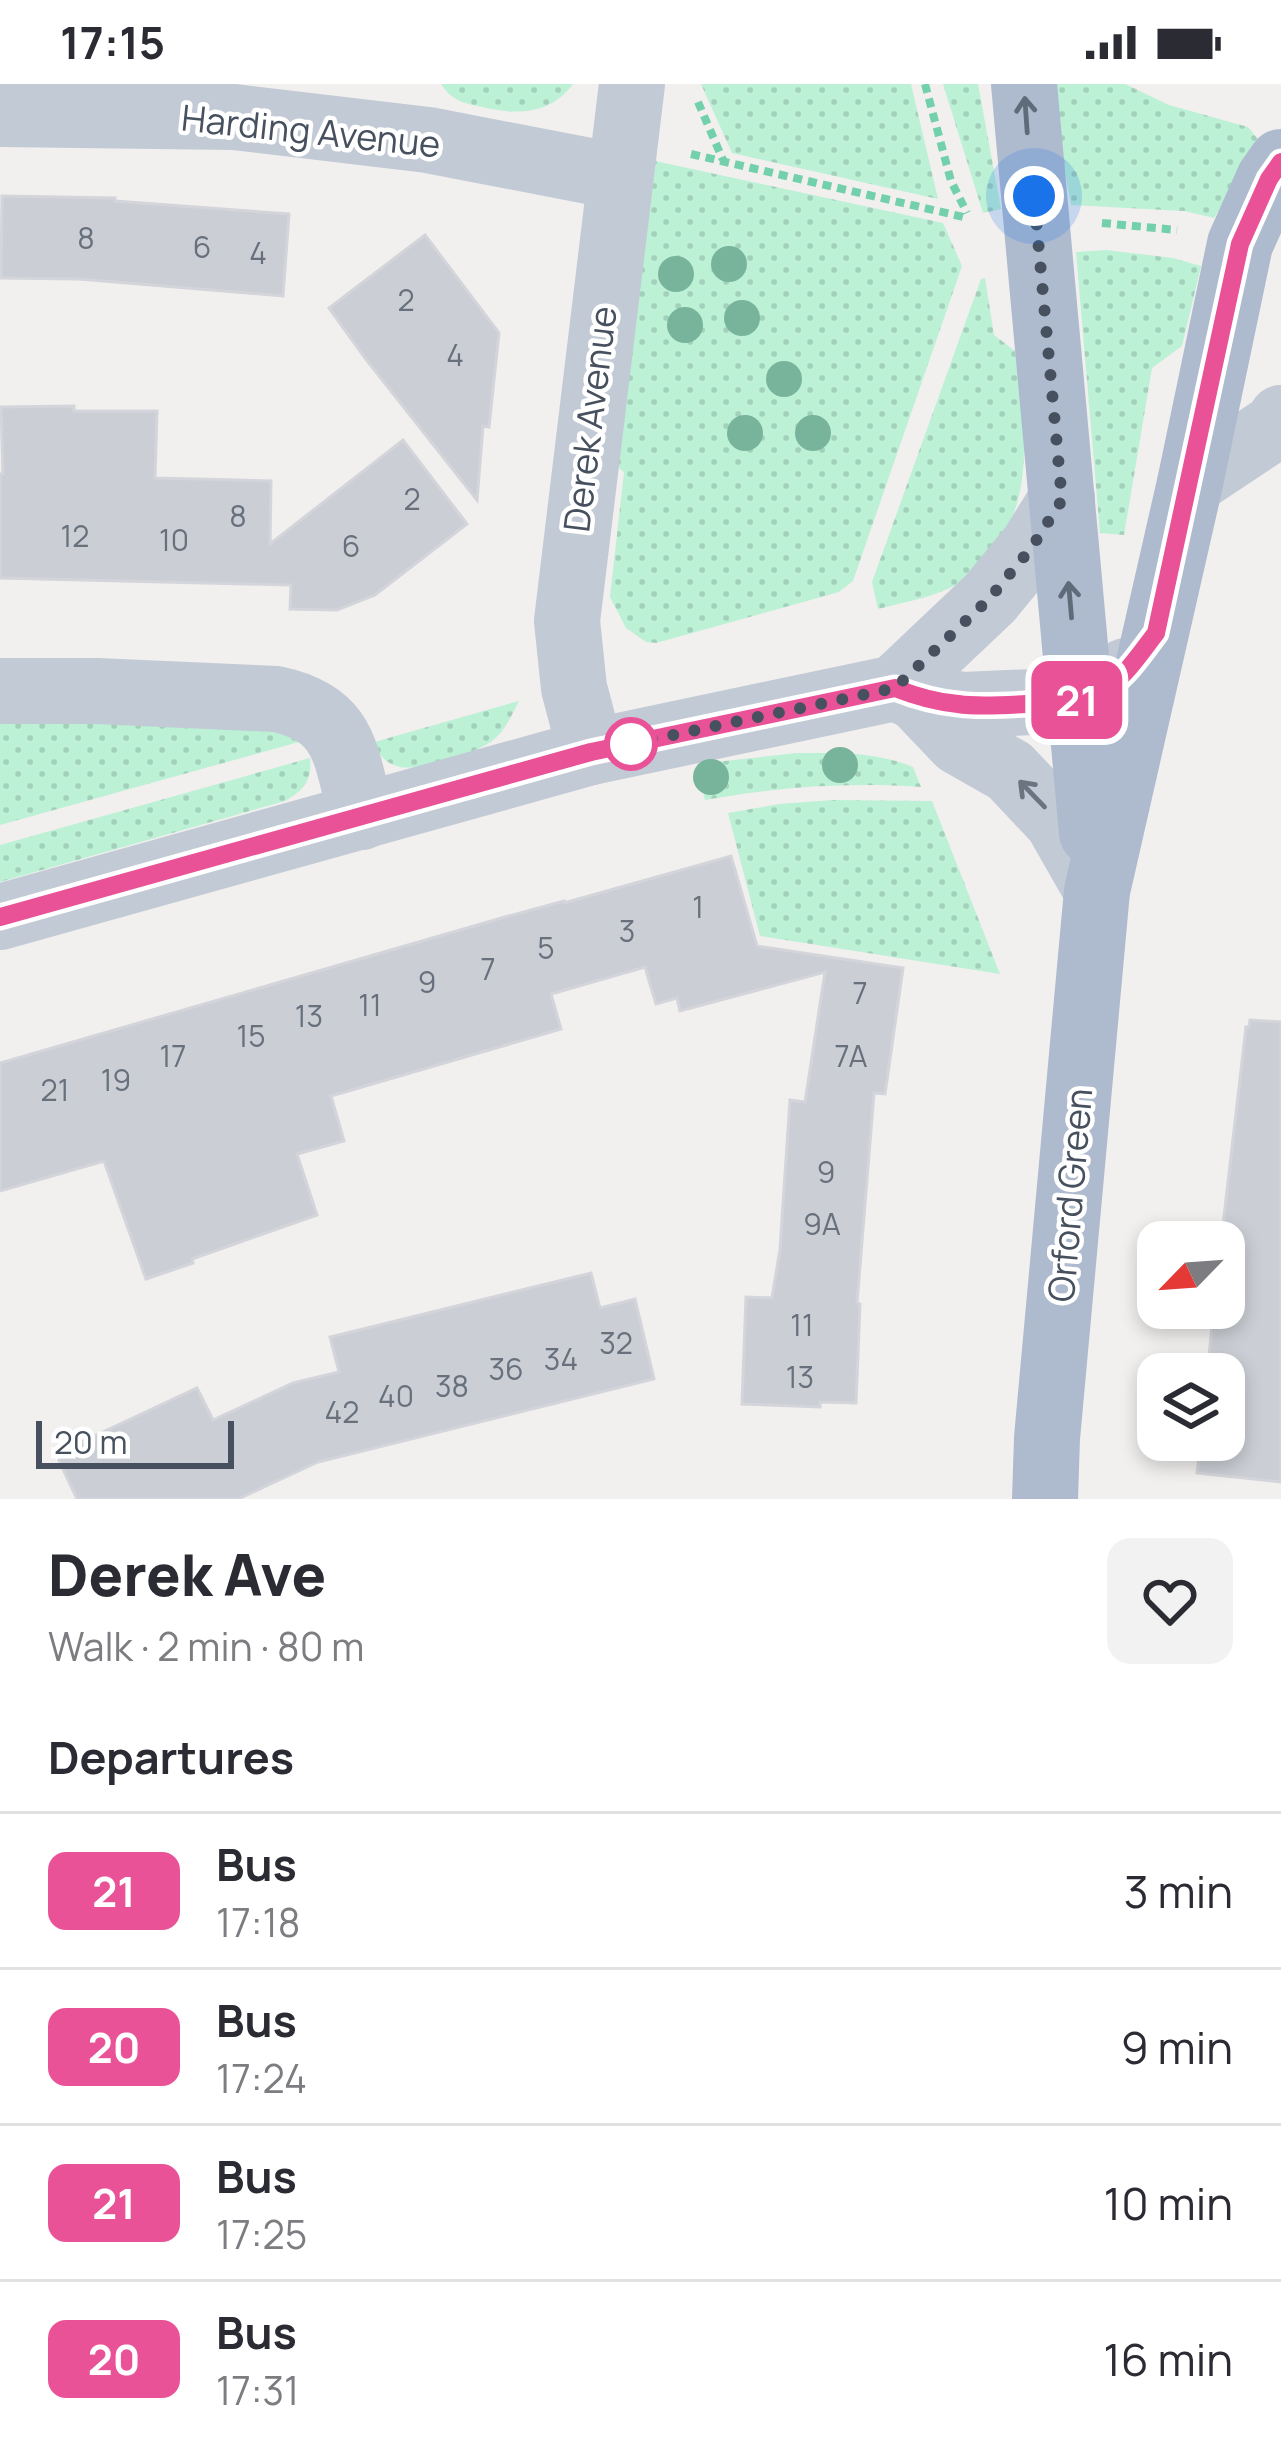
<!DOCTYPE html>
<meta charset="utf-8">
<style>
:root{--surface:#fff;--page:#f2f2f3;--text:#2b2b33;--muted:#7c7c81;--line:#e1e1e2}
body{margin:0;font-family:Manrope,sans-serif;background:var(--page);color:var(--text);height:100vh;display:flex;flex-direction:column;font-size:45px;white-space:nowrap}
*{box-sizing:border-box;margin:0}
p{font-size:39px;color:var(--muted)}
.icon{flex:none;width:66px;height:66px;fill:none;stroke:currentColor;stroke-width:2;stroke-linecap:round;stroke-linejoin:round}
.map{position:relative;height:1415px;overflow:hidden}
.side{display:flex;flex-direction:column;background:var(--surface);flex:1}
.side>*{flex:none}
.badge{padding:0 24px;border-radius:18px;font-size:42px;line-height:78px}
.needle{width:78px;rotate:245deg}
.fabs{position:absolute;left:1137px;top:1137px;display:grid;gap:24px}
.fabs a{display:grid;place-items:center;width:108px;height:108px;border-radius:24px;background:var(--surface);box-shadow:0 6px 18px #0003;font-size:60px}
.scale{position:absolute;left:36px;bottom:30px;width:198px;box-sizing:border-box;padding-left:12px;border:6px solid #46505e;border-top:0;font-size:33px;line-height:42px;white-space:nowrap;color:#46505e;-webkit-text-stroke:9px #fff;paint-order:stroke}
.you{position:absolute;width:60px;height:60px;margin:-30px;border:9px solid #fff;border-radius:50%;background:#1a73e8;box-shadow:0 0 0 18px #1a73e833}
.map>.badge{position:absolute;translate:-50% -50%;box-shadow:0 0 0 6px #fff}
h2{padding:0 48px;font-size:45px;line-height:108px}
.round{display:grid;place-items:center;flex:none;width:126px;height:126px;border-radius:24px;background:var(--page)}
.summary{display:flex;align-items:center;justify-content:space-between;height:204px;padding:0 48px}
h1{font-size:57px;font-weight:800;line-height:90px}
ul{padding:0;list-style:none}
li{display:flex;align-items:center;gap:36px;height:156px;padding:0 48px;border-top:3px solid var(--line)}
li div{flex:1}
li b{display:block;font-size:45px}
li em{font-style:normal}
li .badge{min-width:132px;font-weight:700;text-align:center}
.status{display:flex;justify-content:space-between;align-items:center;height:84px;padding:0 60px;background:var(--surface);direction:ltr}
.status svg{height:33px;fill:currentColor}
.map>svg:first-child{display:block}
.grass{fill:url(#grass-dots)}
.building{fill:#cbced4;stroke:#d3d5db;stroke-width:3}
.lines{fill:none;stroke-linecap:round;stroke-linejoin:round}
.path{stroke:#73d0ac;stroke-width:8;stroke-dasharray:9 6;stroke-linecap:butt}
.minor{stroke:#c2cad5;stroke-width:66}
.major{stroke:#aebbcf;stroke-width:66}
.tree{fill:#77b49b}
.oneway{stroke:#606b7a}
.oneway2{stroke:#6b7582}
.line-casing{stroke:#fff;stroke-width:27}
.line{stroke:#ea5297;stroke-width:18}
.walk{stroke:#46505e;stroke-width:12;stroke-dasharray:0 21.6}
.stop-dot{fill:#fff;stroke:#ea5297;stroke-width:6}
.labels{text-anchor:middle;stroke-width:9;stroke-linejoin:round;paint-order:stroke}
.number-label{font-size:30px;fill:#67707c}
.street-label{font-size:36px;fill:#46505e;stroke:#fff}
</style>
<div class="status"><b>17:15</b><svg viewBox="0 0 49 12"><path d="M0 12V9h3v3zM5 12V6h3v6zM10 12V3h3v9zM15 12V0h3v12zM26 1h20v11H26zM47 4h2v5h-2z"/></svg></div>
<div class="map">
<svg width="1281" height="1415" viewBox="0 0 1281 1415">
<defs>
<pattern id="grass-dots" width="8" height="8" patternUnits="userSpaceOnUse" patternTransform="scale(3)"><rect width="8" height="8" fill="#bcf1d6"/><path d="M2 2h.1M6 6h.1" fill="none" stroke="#a3d0ba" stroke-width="1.8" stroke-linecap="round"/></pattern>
</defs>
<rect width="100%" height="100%" fill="#f2efef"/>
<g class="grass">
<path d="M441,0H573C550,31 517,31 482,23C463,19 452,17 441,0Z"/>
<path d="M701,0H911L938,115L732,69Z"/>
<path d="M943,0H978L1001,125L983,129Z"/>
<path d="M1049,0H1125L1169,21L1248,43L1257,54L1258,62L1214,134L1184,127L1071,121Z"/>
<path d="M646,75L943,139L962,182L853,497L839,508L656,559L646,558L626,544L610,513L624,388L610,377Z"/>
<path d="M1106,166L1173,174L1201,182L1182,262L1152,284L1124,451L1100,449L1076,168Z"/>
<path d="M985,194L994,251L1015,267C1023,336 1040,418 986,473C975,484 965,497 950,504C928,514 902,519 878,525L872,498L981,195Z"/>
<path d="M519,617C511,632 506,646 492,657C476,669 420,687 400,683C386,680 379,670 371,659Z"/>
<path d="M0,634L272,641L299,658L0,741Z"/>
<path d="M797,669C836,669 875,667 913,683L921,703C848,698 777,703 705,716L697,680Z"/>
<path d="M310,674C312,697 304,706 285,717L0,798V761Z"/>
<path d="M833,716L932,717L1000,890L760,852L728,729L779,720Z"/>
</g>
<g class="building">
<path d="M2,112L115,114V117L289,130L283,212L79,195L1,194Z"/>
<path d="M425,151L499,249L489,343L483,342L477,416L365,274L329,224Z"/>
<path d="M74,322V327H157L155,394L271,397L270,460L403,356L467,440L375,511L337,526L290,525L291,501L0,494V390H3L1,323Z"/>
<path d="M731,772L757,862L903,884L885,1010L874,1009L857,1219L860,1220L856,1319L820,1318V1323L742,1320L746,1213L772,1214L780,1165L790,1016L805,1018L825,888L680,927L677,914L656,920L645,883L551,910L561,945L331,1012L344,1057L297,1070L317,1131L192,1175L193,1179L146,1195L104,1077L0,1107V979L505,833L564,817V819Z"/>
<path d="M1250,936L1281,938V1398L1197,1389L1201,1356H1224V1290H1207L1214,1224H1224V1158H1221L1246,943H1249Z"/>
<path d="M591,1189L600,1224L635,1215L654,1295L318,1378L238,1415H77L56,1370L197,1304L213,1336L293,1299L339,1288L330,1253Z"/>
</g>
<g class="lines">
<g class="path">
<path d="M925,0L951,97L967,129"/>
<path d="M698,18L723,76"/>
<path d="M691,70L968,134"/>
<path d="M1102,139L1177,146"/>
</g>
<g class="minor">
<path d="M0,30L234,33L428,56L620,93"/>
<path d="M1190,399L1279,340L1281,334"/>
<path d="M895,604L916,613L963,621L1078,616L1100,608L1126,587"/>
<path d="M0,607H97L276,615C348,630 345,672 362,733"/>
<path d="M916,613L959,658L1010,687L1057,737L1097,807"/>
<path d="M591,668L574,604L567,537L632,0"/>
<path d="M0,833L591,668L895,604L990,514L1032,463L1062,415"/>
</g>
<g class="major">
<path d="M1024,0L1092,749"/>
<path d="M1045,1415L1047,1354L1097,807L1190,399L1240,160L1269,95L1281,78"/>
</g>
</g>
<g class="tree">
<circle cx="729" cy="180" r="18"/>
<circle cx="676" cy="190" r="18"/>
<circle cx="742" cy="234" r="18"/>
<circle cx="685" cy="241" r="18"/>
<circle cx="784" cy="295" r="18"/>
<circle cx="745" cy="349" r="18"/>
<circle cx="813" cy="349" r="18"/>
<circle cx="840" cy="681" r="18"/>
<circle cx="711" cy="693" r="18"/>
</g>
<defs><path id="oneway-shaft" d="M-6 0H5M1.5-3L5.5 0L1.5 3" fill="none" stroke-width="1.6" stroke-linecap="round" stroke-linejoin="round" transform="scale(3)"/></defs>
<g class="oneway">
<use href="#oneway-shaft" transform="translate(1026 31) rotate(-94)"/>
<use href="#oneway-shaft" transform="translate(1070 516) rotate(-95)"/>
</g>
<use class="oneway2" href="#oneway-shaft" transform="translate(1032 710) rotate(-134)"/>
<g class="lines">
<defs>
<path id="line" d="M0,833L591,668L895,604C915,612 936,618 958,620C982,624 1077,619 1098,609C1123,597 1139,571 1156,549L1240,160L1269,95L1281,78"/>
</defs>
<use href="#line" class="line-casing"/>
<use href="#line" class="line"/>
<path class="walk" d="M631,660L895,604L990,514L1032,463L1062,416L1034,112"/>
</g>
<circle class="stop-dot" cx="631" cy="660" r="24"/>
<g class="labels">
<g class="number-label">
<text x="86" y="165">8</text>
<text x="202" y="174">6</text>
<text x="258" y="180">4</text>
<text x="406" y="227">2</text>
<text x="455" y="282">4</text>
<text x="412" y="426">2</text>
<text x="238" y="443">8</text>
<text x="75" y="463">12</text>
<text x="174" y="467">10</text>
<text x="351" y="473">6</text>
<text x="698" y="834">1</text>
<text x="627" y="858">3</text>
<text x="546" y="875">5</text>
<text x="488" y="896">7</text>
<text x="427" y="909">9</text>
<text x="860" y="920">7</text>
<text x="370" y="932">11</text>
<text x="309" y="943">13</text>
<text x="251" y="963">15</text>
<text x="173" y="983">17</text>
<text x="851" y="983">7A</text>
<text x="116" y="1007">19</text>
<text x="55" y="1017">21</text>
<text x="826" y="1099">9</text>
<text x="822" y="1151">9A</text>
<text x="802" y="1252">11</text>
<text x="616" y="1270">32</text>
<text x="561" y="1286">34</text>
<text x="506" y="1296">36</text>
<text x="800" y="1304">13</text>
<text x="452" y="1313">38</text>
<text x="396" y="1323">40</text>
<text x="342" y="1339">42</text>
</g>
<g class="street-label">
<text transform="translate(311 47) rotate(6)" y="13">Harding Avenue</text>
<text transform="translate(590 335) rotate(-83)" y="13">Derek Avenue</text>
<text transform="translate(1070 1111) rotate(-85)" y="13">Orford Green</text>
</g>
</g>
</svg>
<div class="fabs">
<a><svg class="needle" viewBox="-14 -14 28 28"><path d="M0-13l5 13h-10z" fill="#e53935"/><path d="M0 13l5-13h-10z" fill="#7c7c81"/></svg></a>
<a><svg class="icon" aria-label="layers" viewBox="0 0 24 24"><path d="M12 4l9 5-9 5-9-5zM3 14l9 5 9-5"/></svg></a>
</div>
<div class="scale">20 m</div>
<div class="you" style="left:1034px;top:112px"></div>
<b class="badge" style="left:1077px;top:616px;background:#ea5297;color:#fff">21</b>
</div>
<section class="side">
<div class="summary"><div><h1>Derek Ave</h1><p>Walk · 2 min · 80 m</p></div><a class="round"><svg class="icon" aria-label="heart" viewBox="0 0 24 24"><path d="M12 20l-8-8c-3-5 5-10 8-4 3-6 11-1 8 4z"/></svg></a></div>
<h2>Departures</h2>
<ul>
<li><span class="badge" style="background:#ea5297;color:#fff">21</span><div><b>Bus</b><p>17:18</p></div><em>3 min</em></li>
<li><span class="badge" style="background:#ea5297;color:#fff">20</span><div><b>Bus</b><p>17:24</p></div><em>9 min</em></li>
<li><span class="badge" style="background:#ea5297;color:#fff">21</span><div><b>Bus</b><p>17:25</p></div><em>10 min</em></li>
<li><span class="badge" style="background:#ea5297;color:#fff">20</span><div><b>Bus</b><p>17:31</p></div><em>16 min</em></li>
</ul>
</section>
